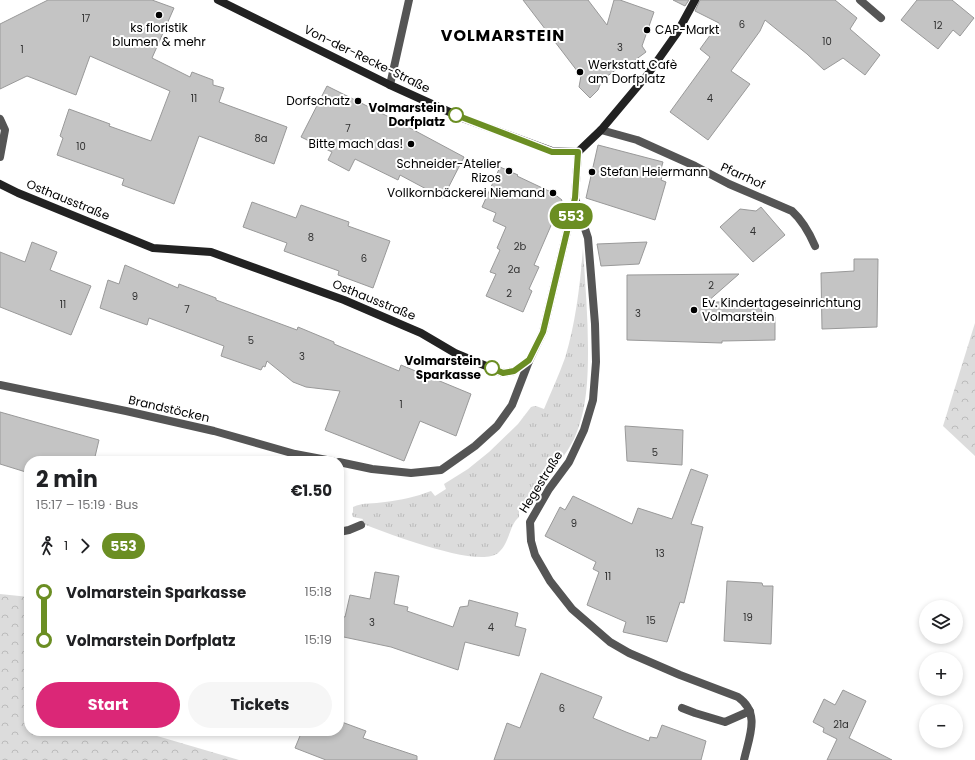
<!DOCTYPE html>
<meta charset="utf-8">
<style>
:root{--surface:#fff;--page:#f6f6f6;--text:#202124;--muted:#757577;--accent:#db2777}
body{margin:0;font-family:Poppins,sans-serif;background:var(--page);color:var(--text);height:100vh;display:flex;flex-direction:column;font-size:15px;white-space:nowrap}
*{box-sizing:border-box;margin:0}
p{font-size:13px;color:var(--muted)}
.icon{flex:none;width:22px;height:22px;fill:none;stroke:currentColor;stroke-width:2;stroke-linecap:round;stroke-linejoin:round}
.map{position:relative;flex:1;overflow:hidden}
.sheet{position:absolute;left:24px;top:456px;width:320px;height:280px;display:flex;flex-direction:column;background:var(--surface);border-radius:16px;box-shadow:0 2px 6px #0003}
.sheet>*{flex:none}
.badge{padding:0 8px;border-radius:13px;font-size:14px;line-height:26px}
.fabs{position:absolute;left:919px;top:600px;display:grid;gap:8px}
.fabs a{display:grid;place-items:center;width:44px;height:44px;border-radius:50%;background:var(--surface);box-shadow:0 2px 6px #0003;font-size:20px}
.map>.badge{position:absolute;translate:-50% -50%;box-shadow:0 0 0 2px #fff}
.legs{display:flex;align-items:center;gap:6px;height:44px;padding:0 12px;font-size:13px}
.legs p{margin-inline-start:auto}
.headline{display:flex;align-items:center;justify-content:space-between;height:68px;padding:0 12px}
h1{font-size:22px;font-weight:700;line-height:30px}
.cta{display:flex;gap:8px;margin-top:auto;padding:8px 12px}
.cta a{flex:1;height:46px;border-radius:24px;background:var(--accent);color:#fff;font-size:16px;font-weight:700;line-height:46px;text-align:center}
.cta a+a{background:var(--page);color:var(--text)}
ul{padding:0 12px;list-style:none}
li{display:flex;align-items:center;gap:14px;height:48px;font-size:15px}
li i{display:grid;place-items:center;width:6px;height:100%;margin:0 5px;background:currentColor}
li i::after{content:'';width:10px;height:10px;margin:-5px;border:3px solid;border-radius:50%;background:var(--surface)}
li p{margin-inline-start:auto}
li:first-child i{background:linear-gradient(#0000 50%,currentColor 0)}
li:last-child i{background:linear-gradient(currentColor 50%,#0000 0)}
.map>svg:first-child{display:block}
.grass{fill:url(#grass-tufts)}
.forest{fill:url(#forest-crowns)}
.building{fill:#c4c4c4;stroke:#999}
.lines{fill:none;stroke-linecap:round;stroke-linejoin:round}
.lane{stroke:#555;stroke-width:8}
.street{stroke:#555;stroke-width:8}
.secondary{stroke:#222;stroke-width:8}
.line-1-casing{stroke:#fff;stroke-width:9}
.line-1{stroke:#6b8e23;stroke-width:6}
.poi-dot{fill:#000;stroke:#fff;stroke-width:1.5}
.stop-1-dot{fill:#fff;stroke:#6b8e23;stroke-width:2}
.labels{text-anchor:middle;stroke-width:4;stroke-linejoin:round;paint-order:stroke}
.number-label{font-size:10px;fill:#313131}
.poi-label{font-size:12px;fill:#000;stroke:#fff;text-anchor:start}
.street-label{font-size:12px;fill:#000;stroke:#fff}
.stop-label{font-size:12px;font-weight:bold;fill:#000;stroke:#fff;text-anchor:end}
.district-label{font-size:16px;font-weight:bold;letter-spacing:1px;fill:#000;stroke:#fff}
</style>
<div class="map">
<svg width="975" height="760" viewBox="0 0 975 760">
<defs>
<pattern id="grass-tufts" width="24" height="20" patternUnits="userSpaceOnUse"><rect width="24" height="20" fill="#dcdcdc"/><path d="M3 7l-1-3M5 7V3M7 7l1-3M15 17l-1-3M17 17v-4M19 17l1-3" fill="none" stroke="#bbb"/></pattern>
<pattern id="forest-crowns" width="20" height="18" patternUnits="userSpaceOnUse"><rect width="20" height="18" fill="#dcdcdc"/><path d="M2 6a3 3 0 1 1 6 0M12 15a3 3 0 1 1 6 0" fill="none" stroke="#bbb"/></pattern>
</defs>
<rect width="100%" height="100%" fill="#fff"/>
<path class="grass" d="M583,248C585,282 588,315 588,349C588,379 587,411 574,439C560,467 536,486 519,511V517C509,525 510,543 498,553C479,569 387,533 363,524L361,523L363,519L353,517L352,514L353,512V507C363,502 374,504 385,502C401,500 416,497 431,491L435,496L446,489L444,484L468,469L489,452L518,424L531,407L536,406L544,409C551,392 559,375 565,358C576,322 580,285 583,248Z"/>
<g class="forest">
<path d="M975,323V456L943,426Z"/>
<path d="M0,594L29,597V731H140L239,760H0Z"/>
</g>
<g class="building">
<path d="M48,0H152L174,8L152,58L190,77L192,72L213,80V85L224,88L219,102L287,127L274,164L199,136L174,204L122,185L124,179L57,155L63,138L60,136L69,109L110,124L109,126L151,141L170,91L90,56L76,95L27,76L0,89V24Z"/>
<path d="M523,0H588L607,25L614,0H620L654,12L642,46L646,52L627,66L625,63L602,80L598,90L590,98L579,87L581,76Z"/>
<path d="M673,0H689L685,6Z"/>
<path d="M700,0H835L857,18L850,29L880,55L865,75L843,58L824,70L807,54L765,20L760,31L731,71L750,84L708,140L670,112L710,57L700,49L719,23L695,11Z"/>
<path d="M917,0H952L974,18L960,36L953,30L938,49L901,20Z"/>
<path d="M327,86L395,120L464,157L443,198L400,175L398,180L355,159L349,171L328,160L332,152L301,137Z"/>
<path d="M598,145L663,162L661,169L664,170L661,180L666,182L655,220L586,198Z"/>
<path d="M500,167L518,175L517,176L553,193L562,200L534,265L539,267L529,289L532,291L523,312L486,296L496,274L490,272L500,250L497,248L506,227L493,221L496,213L482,207Z"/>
<path d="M252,202L296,218L301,205L349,222L348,226L390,241L373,288L338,275L339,271L284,251L287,243L243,227Z"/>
<path d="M761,207L785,235L753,262L720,227L740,209L756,211Z"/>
<path d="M32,242L57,252L50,270L91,286L71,335L0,307V252L25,262Z"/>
<path d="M647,242L639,264L601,266L597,244Z"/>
<path d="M854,259H878L877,327L822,329L821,273L854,271Z"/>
<path d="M125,265L178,288L179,284L216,298V300L297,330L298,327L334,342V344L399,371L401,365L471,394L456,436L420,421L404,461L325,430L340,391L306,387L293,382L267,361L265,367L263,366L261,370L221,356L224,346L149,318L147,325L100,308L108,280L119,284Z"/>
<path d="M739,274L707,302H761L762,317H775V340L722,341V343L627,340V275Z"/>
<path d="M0,412L99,440L94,461H29V473L0,464Z"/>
<path d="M625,426L683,430L682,465L627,461Z"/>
<path d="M691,469L708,475L691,524L703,527L684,603L680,602L667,642L623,632L626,622L587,605L599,572L593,569L596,562L545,536L560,507L565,510L573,496L632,524L638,508L672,519Z"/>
<path d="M375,572L399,576L394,604L408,607L407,611L453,627L460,607L468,606L469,600L518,613L515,626L526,629L519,656L465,642L458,670L391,647L339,636V616L345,617L350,595L370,599Z"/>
<path d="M727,581L762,583L763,586H773L771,644L724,641Z"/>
<path d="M541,673L602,697L593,718L626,732L649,741L650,737L657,738L662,725L706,741L701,760H494L507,723L520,728Z"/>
<path d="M843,690L866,701L849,738L892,760H827L837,739L823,732L824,728L813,722L824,699L835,705Z"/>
<path d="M339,721L366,731L363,738L417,756V760H326L295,748L302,731H339Z"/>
</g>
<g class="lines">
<g class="lane">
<path d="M339,532L349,530L361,525"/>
<path d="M682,708L695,713L725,722L750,711"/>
</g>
<g class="street">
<path d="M860,0L881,18"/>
<path d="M390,85L409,0"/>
<path d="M0,119L5,130L0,157"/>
<path d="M601,130L637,140L695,166L729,184L792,211C803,221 809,232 815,246"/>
<path d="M575,198L588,238L595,324L596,362L593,400L584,430L569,462L549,489L530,522L531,541L535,555L550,581L572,609L610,642L629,653L680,675L738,697C761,713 749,737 744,760"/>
<path d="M0,385L126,411L214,431L295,454L332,461"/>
<path d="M339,462L372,469L411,473L441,470L475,446L497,426L512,405L529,361"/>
</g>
<g class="secondary">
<path d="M218,0L390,85L465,119L552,151L578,152"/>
<path d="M578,152L601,130L648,74L677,33L695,0"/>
<path d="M0,184L18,193L153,248L211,252L344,300L421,333L455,353L503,373L514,371L529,361L543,332L575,198L578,152"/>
</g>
</g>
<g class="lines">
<defs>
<path id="line-1" d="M456,115L552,152H578L575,198L543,332L529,360L514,371L503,373L492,368"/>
</defs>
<use href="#line-1" class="line-1-casing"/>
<use href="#line-1" class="line-1"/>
</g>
<g class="poi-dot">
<circle cx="159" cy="15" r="4"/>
<circle cx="647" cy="30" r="4"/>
<circle cx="580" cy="72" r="4"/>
<circle cx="358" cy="101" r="4"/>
<circle cx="411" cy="144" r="4"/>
<circle cx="509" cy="171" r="4"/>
<circle cx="592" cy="172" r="4"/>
<circle cx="553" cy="193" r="4"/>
<circle cx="694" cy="310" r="4"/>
</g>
<g class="stop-1-dot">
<circle cx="456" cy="115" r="7"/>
<circle cx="492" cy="368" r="7"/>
</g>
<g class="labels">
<g class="number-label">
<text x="86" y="22">17</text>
<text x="742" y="28">6</text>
<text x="938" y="29">12</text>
<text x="827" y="45">10</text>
<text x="620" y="51">3</text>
<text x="22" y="53">1</text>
<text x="194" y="102">11</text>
<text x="710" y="102">4</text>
<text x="348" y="132">7</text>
<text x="261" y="142">8a</text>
<text x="81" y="150">10</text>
<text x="753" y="235">4</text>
<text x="311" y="241">8</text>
<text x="520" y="250">2b</text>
<text x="364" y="262">6</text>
<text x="514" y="273">2a</text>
<text x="711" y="289">2</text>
<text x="509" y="297">2</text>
<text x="135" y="300">9</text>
<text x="63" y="308">11</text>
<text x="187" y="313">7</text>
<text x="638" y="317">3</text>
<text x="251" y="344">5</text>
<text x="302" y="360">3</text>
<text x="401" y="408">1</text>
<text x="655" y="456">5</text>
<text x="574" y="527">9</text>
<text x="660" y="557">13</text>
<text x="608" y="580">11</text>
<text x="748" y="621">19</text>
<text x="651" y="624">15</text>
<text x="372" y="626">3</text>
<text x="491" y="631">4</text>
<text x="562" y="712">6</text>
<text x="841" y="728">21a</text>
</g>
<g class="poi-label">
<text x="159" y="32" text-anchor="middle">ks floristik<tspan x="159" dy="14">blumen &amp; mehr</tspan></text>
<text x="655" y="34">CAP-Markt</text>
<text x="588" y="69">Werkstatt Cafè<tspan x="588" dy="14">am Dorfplatz</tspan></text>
<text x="350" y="105" text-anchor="end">Dorfschatz</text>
<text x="403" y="148" text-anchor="end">Bitte mach das!</text>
<text x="501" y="168" text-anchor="end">Schneider-Atelier<tspan x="501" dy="14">Rizos</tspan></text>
<text x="600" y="176">Stefan Heiermann</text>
<text x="545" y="197" text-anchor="end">Vollkornbäckerei Niemand</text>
<text x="702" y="307">Ev. Kindertageseinrichtung<tspan x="702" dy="14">Volmarstein</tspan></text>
</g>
<g class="street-label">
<text transform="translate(367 59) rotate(26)" y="4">Von-der-Recke-Straße</text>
<text transform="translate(743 176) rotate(24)" y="4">Pfarrhof</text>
<text transform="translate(68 200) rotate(22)" y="4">Osthausstraße</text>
<text transform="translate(374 300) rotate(22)" y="4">Osthausstraße</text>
<text transform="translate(169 409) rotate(13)" y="4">Brandstöcken</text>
<text transform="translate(541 482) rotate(-58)" y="4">Hegestraße</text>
</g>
<g class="stop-label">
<text x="445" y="112">Volmarstein<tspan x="445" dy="14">Dorfplatz</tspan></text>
<text x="481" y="365">Volmarstein<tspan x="481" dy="14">Sparkasse</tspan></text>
</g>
<g class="district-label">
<text x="503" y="41">VOLMARSTEIN</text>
</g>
</g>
</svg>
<div class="fabs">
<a><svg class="icon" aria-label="layers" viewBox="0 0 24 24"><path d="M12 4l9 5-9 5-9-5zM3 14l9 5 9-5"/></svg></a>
<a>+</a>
<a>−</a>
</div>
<b class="badge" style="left:571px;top:216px;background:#6b8e23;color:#fff">553</b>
<section class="sheet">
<div class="headline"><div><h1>2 min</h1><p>15:17 – 15:19 · Bus</p></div><b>€1.50</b></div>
<div class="legs"><svg class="icon" aria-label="walk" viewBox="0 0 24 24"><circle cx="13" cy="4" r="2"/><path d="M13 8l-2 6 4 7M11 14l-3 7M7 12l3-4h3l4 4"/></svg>1<svg class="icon" aria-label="forward" viewBox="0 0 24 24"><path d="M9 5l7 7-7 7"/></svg><b class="badge" style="background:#6b8e23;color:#fff">553</b></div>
<ul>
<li><i style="color:#6b8e23"></i><b>Volmarstein Sparkasse</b><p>15:18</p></li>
<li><i style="color:#6b8e23"></i><b>Volmarstein Dorfplatz</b><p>15:19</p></li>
</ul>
<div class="cta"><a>Start</a><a>Tickets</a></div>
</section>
</div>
